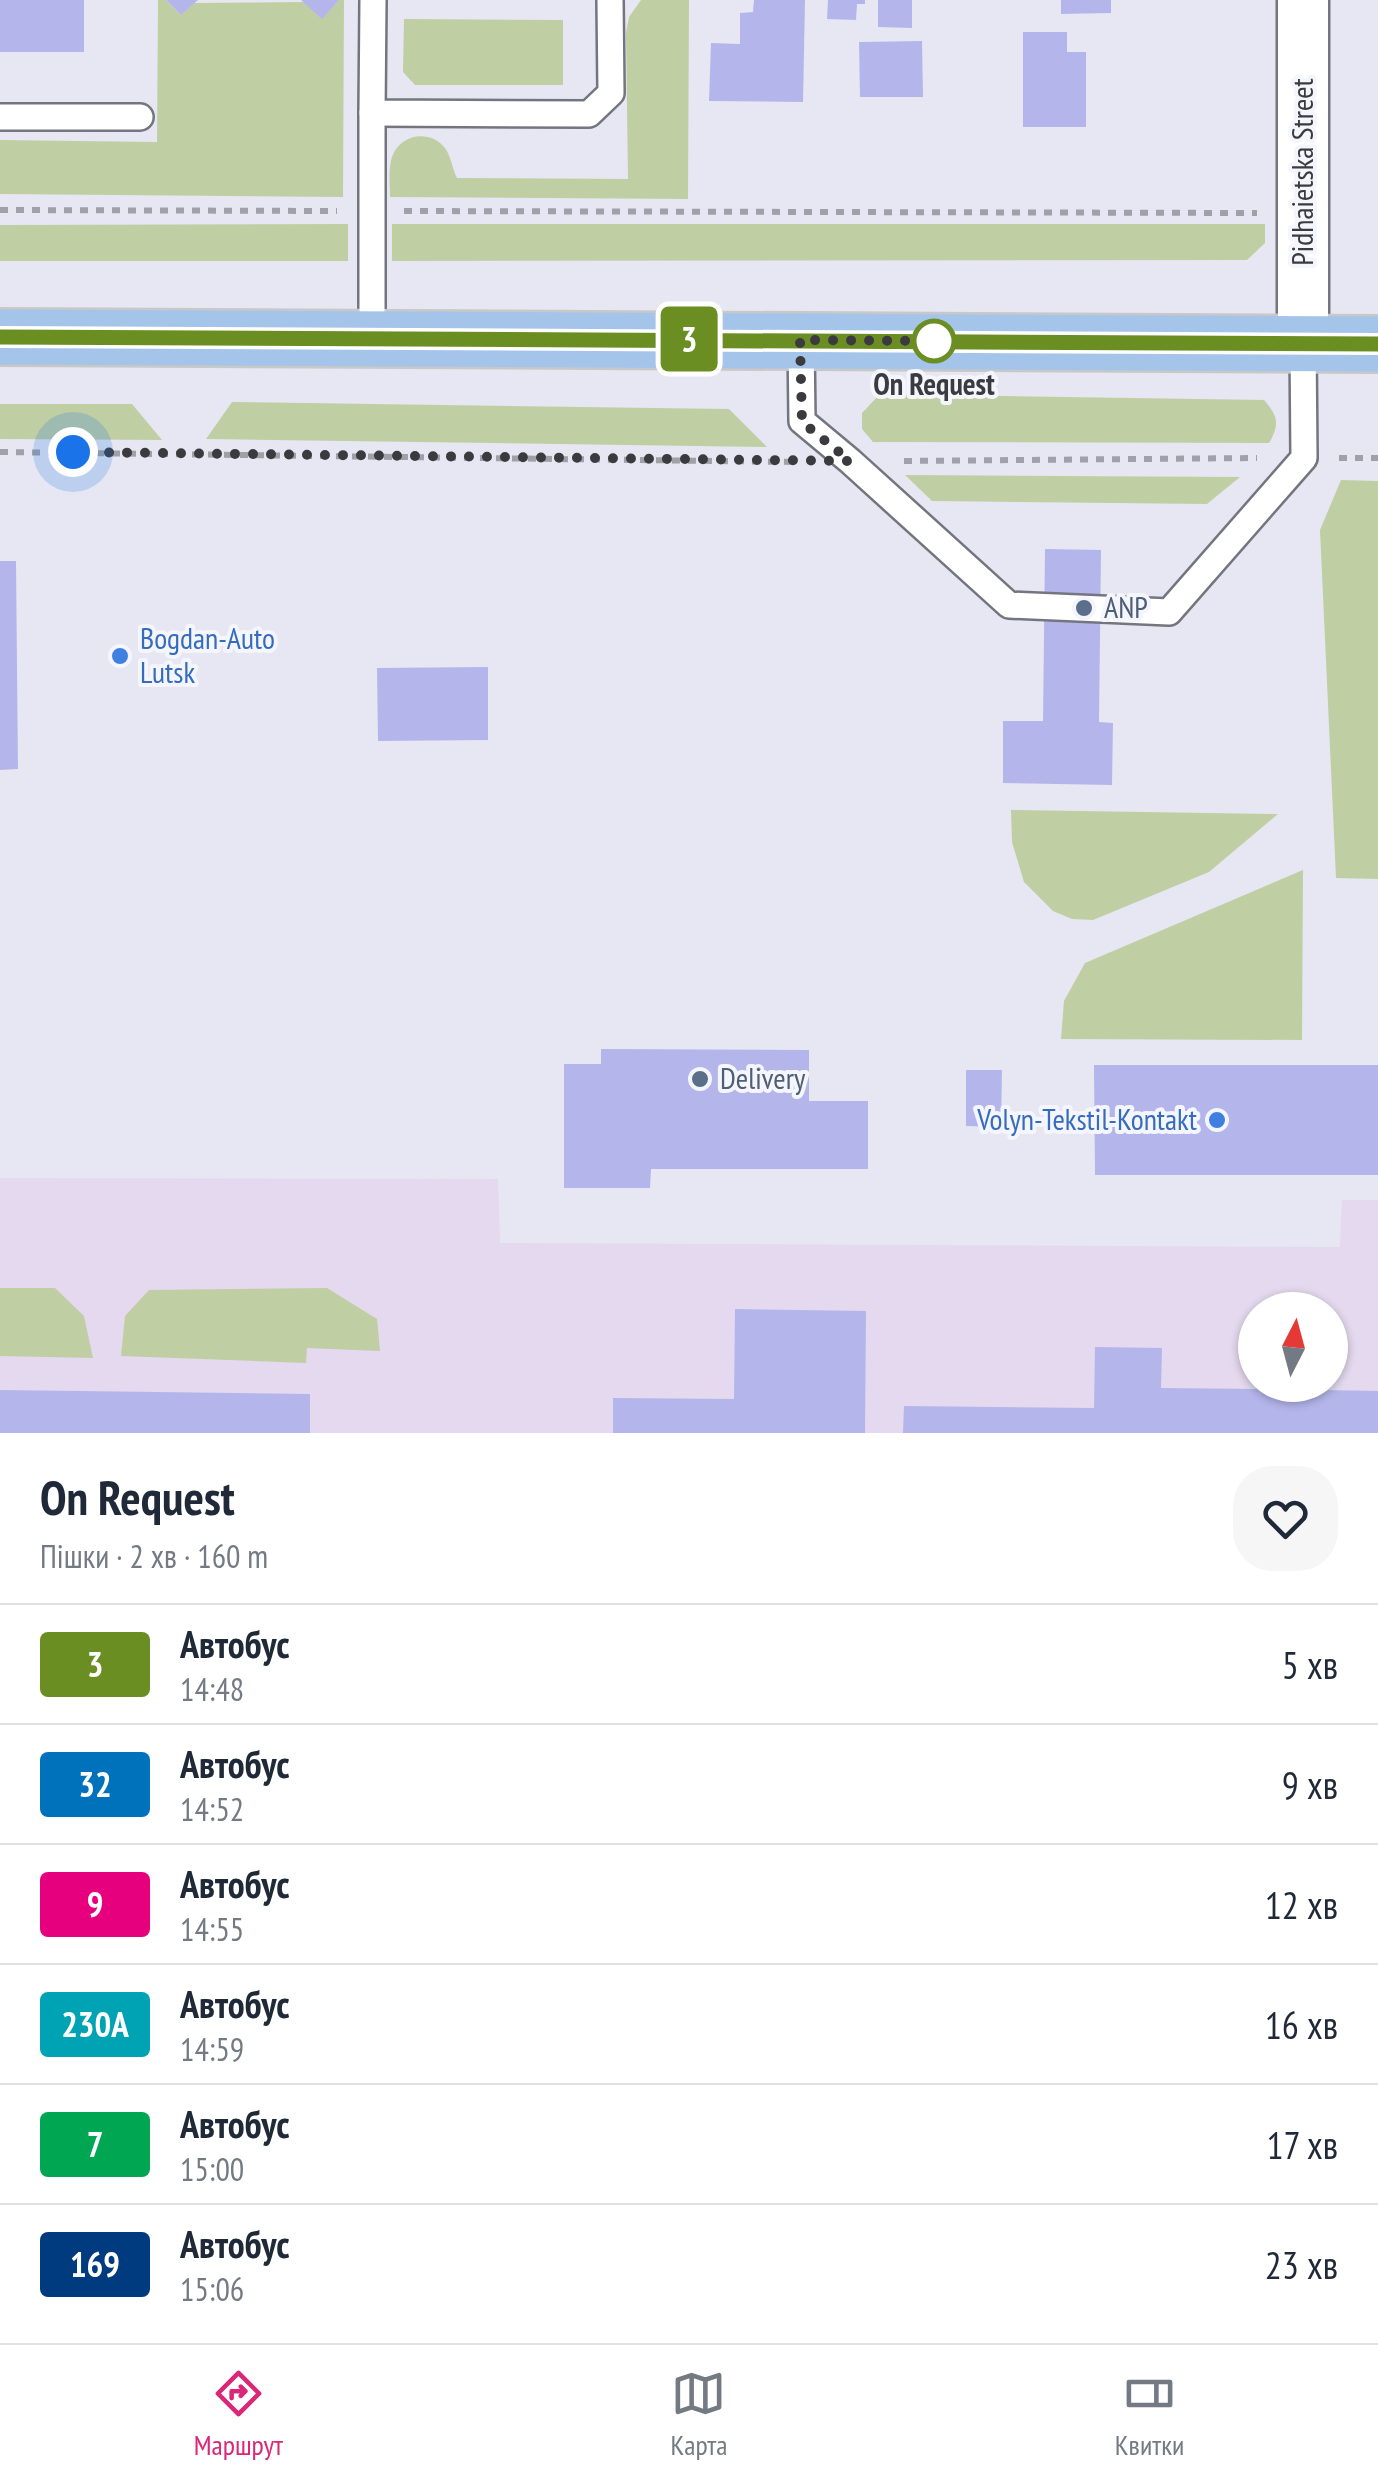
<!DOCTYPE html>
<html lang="uk">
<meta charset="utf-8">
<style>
:root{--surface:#fff;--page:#f6f6f7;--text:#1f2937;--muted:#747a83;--line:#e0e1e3;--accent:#db2777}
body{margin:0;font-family:"PT Sans Narrow",sans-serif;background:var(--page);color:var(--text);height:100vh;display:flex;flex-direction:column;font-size:38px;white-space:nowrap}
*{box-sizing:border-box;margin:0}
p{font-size:32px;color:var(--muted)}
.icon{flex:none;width:55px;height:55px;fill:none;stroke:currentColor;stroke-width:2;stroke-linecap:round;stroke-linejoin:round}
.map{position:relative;height:1433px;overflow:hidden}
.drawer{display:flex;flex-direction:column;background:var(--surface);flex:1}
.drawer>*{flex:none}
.badge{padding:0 20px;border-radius:8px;font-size:35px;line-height:65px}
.needle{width:65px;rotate:6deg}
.fabs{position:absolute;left:1238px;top:1292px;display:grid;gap:20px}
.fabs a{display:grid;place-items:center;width:110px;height:110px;border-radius:50%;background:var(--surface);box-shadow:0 2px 8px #0004;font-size:50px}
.you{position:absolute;width:50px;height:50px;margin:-25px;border:8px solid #fff;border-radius:50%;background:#1a73e8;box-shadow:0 0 0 15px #1a73e833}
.map>.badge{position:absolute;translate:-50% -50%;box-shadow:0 0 0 5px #fff}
.round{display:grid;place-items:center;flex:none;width:105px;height:105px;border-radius:40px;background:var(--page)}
.head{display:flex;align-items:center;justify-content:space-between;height:170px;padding:0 40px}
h1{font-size:48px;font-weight:600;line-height:75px}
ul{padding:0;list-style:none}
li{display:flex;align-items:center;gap:30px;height:120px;padding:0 40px;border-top:2px solid var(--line)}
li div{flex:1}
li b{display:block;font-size:38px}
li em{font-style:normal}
li .badge{min-width:110px;font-weight:700;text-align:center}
.tab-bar{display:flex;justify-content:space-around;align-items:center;height:140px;border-top:2px solid var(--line);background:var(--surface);font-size:28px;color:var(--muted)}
.tab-bar a{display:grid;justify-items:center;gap:5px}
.tab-bar .active{color:var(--accent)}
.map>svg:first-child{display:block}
.industrial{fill:#e4d9ee;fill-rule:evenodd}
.green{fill:#c0cea4}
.building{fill:#b4b6eb}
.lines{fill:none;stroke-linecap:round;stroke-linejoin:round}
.service-casing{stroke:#74757e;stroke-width:30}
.minor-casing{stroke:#74757e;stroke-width:55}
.primary-casing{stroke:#c8c8c9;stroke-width:60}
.path{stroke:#9fa0a8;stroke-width:6;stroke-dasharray:8 8;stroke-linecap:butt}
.service{stroke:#fff;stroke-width:25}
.minor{stroke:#fff;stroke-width:50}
.primary{stroke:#a5c4ea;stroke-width:55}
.line-casing{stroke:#fff;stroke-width:22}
.line{stroke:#6b8e23;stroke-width:15}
.walk{stroke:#3b3b3f;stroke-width:10;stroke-dasharray:0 18}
.stop-dot{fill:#fff;stroke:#6b8e23;stroke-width:5}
.service-dot{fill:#5c6f8a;stroke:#f4f5fd;stroke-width:4}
.shop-dot{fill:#3f7fe0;stroke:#f4f5fd;stroke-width:4}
.labels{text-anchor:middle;stroke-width:8;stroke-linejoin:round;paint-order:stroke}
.street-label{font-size:30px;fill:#3b3b3f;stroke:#f4f5fd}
.stop-label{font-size:30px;font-weight:bold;fill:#3b3b3f;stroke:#f4f5fd}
.service-label{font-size:30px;fill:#4e5e75;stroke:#f4f5fd;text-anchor:start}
.shop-label{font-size:30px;fill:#366cbe;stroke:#f4f5fd;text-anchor:start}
</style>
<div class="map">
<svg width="1378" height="1433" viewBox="0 0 1378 1433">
<rect width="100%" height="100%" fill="#e6e7f2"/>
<path class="industrial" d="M0,1178L498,1179L500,1243L1340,1247L1342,1200H1378V1433H0ZM1255,1310H1330V1385H1255Z"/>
<g class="green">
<path d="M158,0H166L181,15L194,3L304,2L322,18L339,0H344L343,197L0,194V140L157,142Z"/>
<path d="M641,0H689L688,199L390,197C390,184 388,169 392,157C400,134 430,129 445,148C451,156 452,168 457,178L628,179L626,33L629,17Z"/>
<path d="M404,19L563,20V85H415L403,72Z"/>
<path d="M348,224V261H0V225Z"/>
<path d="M392,224H1265V243L1247,260L392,261Z"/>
<path d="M880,394L1264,400C1278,416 1280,424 1269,443L873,442L862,429V413Z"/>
<path d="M232,402L729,409L767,447L206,439Z"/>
<path d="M0,404H132L162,440L0,439Z"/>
<path d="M905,475L1240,477L1207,504L932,501Z"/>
<path d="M1341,480L1378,481V879L1336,878L1320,530Z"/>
<path d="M1011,810L1278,814L1209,872L1093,920L1072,919L1053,911L1024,882L1012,842Z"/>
<path d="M1303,870L1302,1040L1061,1039L1064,1001L1085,963Z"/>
<path d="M0,1288H55L84,1316L93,1358L0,1356Z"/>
<path d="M327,1288L377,1319L380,1351L307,1348L306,1363L121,1356L125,1316L149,1290Z"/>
</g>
<g class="building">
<rect x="0" y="0" width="84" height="52"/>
<path d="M166,0H198L181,15Z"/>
<path d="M301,0H339L322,19Z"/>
<path d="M754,0H805L803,102L709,101L711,43L740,44V13L753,12Z"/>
<path d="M828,0H865V4H857L856,20L827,19Z"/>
<path d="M878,0H912V28L878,27Z"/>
<path d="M1061,0H1111V13L1061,14Z"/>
<path d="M1023,32H1067V52H1086V127H1023Z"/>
<path d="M922,41L923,97H860L859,42Z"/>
<path d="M1045,549L1101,550L1099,722L1113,723L1112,785L1003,783V721H1043Z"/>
<path d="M0,561H16L18,769L0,770Z"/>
<path d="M488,667V740L378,741L377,668Z"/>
<path d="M601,1049L809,1050V1101H868V1169H651L650,1188H564V1064H601Z"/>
<path d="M1094,1065H1378V1175H1095Z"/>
<path d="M966,1070H1002L1001,1127L966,1126Z"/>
<path d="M735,1309L866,1311L865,1433H613V1398L734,1399Z"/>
<path d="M1095,1347L1162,1348L1161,1388L1258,1389V1385H1325V1390L1378,1391V1433H903L904,1406L1094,1408Z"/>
<path d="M0,1390L310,1394V1433H0Z"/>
</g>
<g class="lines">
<defs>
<g id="service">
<path d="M373,0L372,113L589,114L611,93L610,0"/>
<path d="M0,117H140"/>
<path d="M372,338V113"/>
<path d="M801,340L802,421L850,461L1009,605L1169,612L1304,458L1303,343"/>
</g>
<path id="minor" d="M1303,343V0"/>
<path id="primary" d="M0,337L1378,344"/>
</defs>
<use href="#service" class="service-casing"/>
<use href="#minor" class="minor-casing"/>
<use href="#primary" class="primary-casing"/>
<g class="path">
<path d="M0,210L337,211"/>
<path d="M404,211L1257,213"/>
<path d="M0,452L797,462"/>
<path d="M1339,458H1378"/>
<path d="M904,461L1257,458"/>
</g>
<use href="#service" class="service"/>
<use href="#minor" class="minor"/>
<use href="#primary" class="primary"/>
</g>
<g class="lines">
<defs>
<path id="line" d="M0,337L1378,344"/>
</defs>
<use href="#line" class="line-casing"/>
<use href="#line" class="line"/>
<path class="walk" d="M73,452L850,461L802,422L800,340L934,341"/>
</g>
<circle class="stop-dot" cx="934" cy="341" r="20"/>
<g class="service-dot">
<circle cx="1084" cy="608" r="10"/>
<circle cx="700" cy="1079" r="10"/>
</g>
<g class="shop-dot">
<circle cx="120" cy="656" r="10"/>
<circle cx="1217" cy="1120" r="10"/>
</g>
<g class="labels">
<g class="street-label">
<text transform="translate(1303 172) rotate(-90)" y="10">Pidhaietska Street</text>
</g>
<g class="stop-label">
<text x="934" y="395">On Request</text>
</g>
<g class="service-label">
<text x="1104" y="618">ANP</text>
<text x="720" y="1089">Delivery</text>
</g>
<g class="shop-label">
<text x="140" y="649">Bogdan-Auto<tspan x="140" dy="34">Lutsk</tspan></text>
<text x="1197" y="1130" text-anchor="end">Volyn-Tekstil-Kontakt</text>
</g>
</g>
</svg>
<div class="fabs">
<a><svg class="needle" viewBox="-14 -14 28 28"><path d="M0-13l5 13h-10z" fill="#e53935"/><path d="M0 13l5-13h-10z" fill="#747a83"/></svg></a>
</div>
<div class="you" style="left:73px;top:452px"></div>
<b class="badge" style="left:689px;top:339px;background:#6b8e23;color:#fff">3</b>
</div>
<section class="drawer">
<div class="head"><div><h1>On Request</h1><p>Пішки · 2 хв · 160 m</p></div><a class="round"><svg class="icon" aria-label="heart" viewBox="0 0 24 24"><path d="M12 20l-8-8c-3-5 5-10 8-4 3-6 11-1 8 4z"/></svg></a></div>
<ul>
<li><span class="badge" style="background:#6b8e23;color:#fff">3</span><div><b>Автобус</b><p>14:48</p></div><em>5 хв</em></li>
<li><span class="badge" style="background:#0072bc;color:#fff">32</span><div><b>Автобус</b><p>14:52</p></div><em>9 хв</em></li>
<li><span class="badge" style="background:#e6007e;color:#fff">9</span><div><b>Автобус</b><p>14:55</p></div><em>12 хв</em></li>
<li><span class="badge" style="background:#00a3b4;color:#fff">230А</span><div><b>Автобус</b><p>14:59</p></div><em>16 хв</em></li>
<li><span class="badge" style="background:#00a651;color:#fff">7</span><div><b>Автобус</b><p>15:00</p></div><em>17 хв</em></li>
<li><span class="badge" style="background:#003b80;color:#fff">169</span><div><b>Автобус</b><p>15:06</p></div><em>23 хв</em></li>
</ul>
</section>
<nav class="tab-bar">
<a class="active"><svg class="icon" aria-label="directions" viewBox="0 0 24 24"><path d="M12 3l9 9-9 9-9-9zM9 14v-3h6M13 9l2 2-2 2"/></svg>Маршрут</a>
<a><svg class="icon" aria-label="map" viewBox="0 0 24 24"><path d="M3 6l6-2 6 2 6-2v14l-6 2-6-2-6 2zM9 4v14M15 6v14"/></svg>Карта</a>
<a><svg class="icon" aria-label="tickets" viewBox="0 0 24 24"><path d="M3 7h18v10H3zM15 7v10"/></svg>Квитки</a>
</nav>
